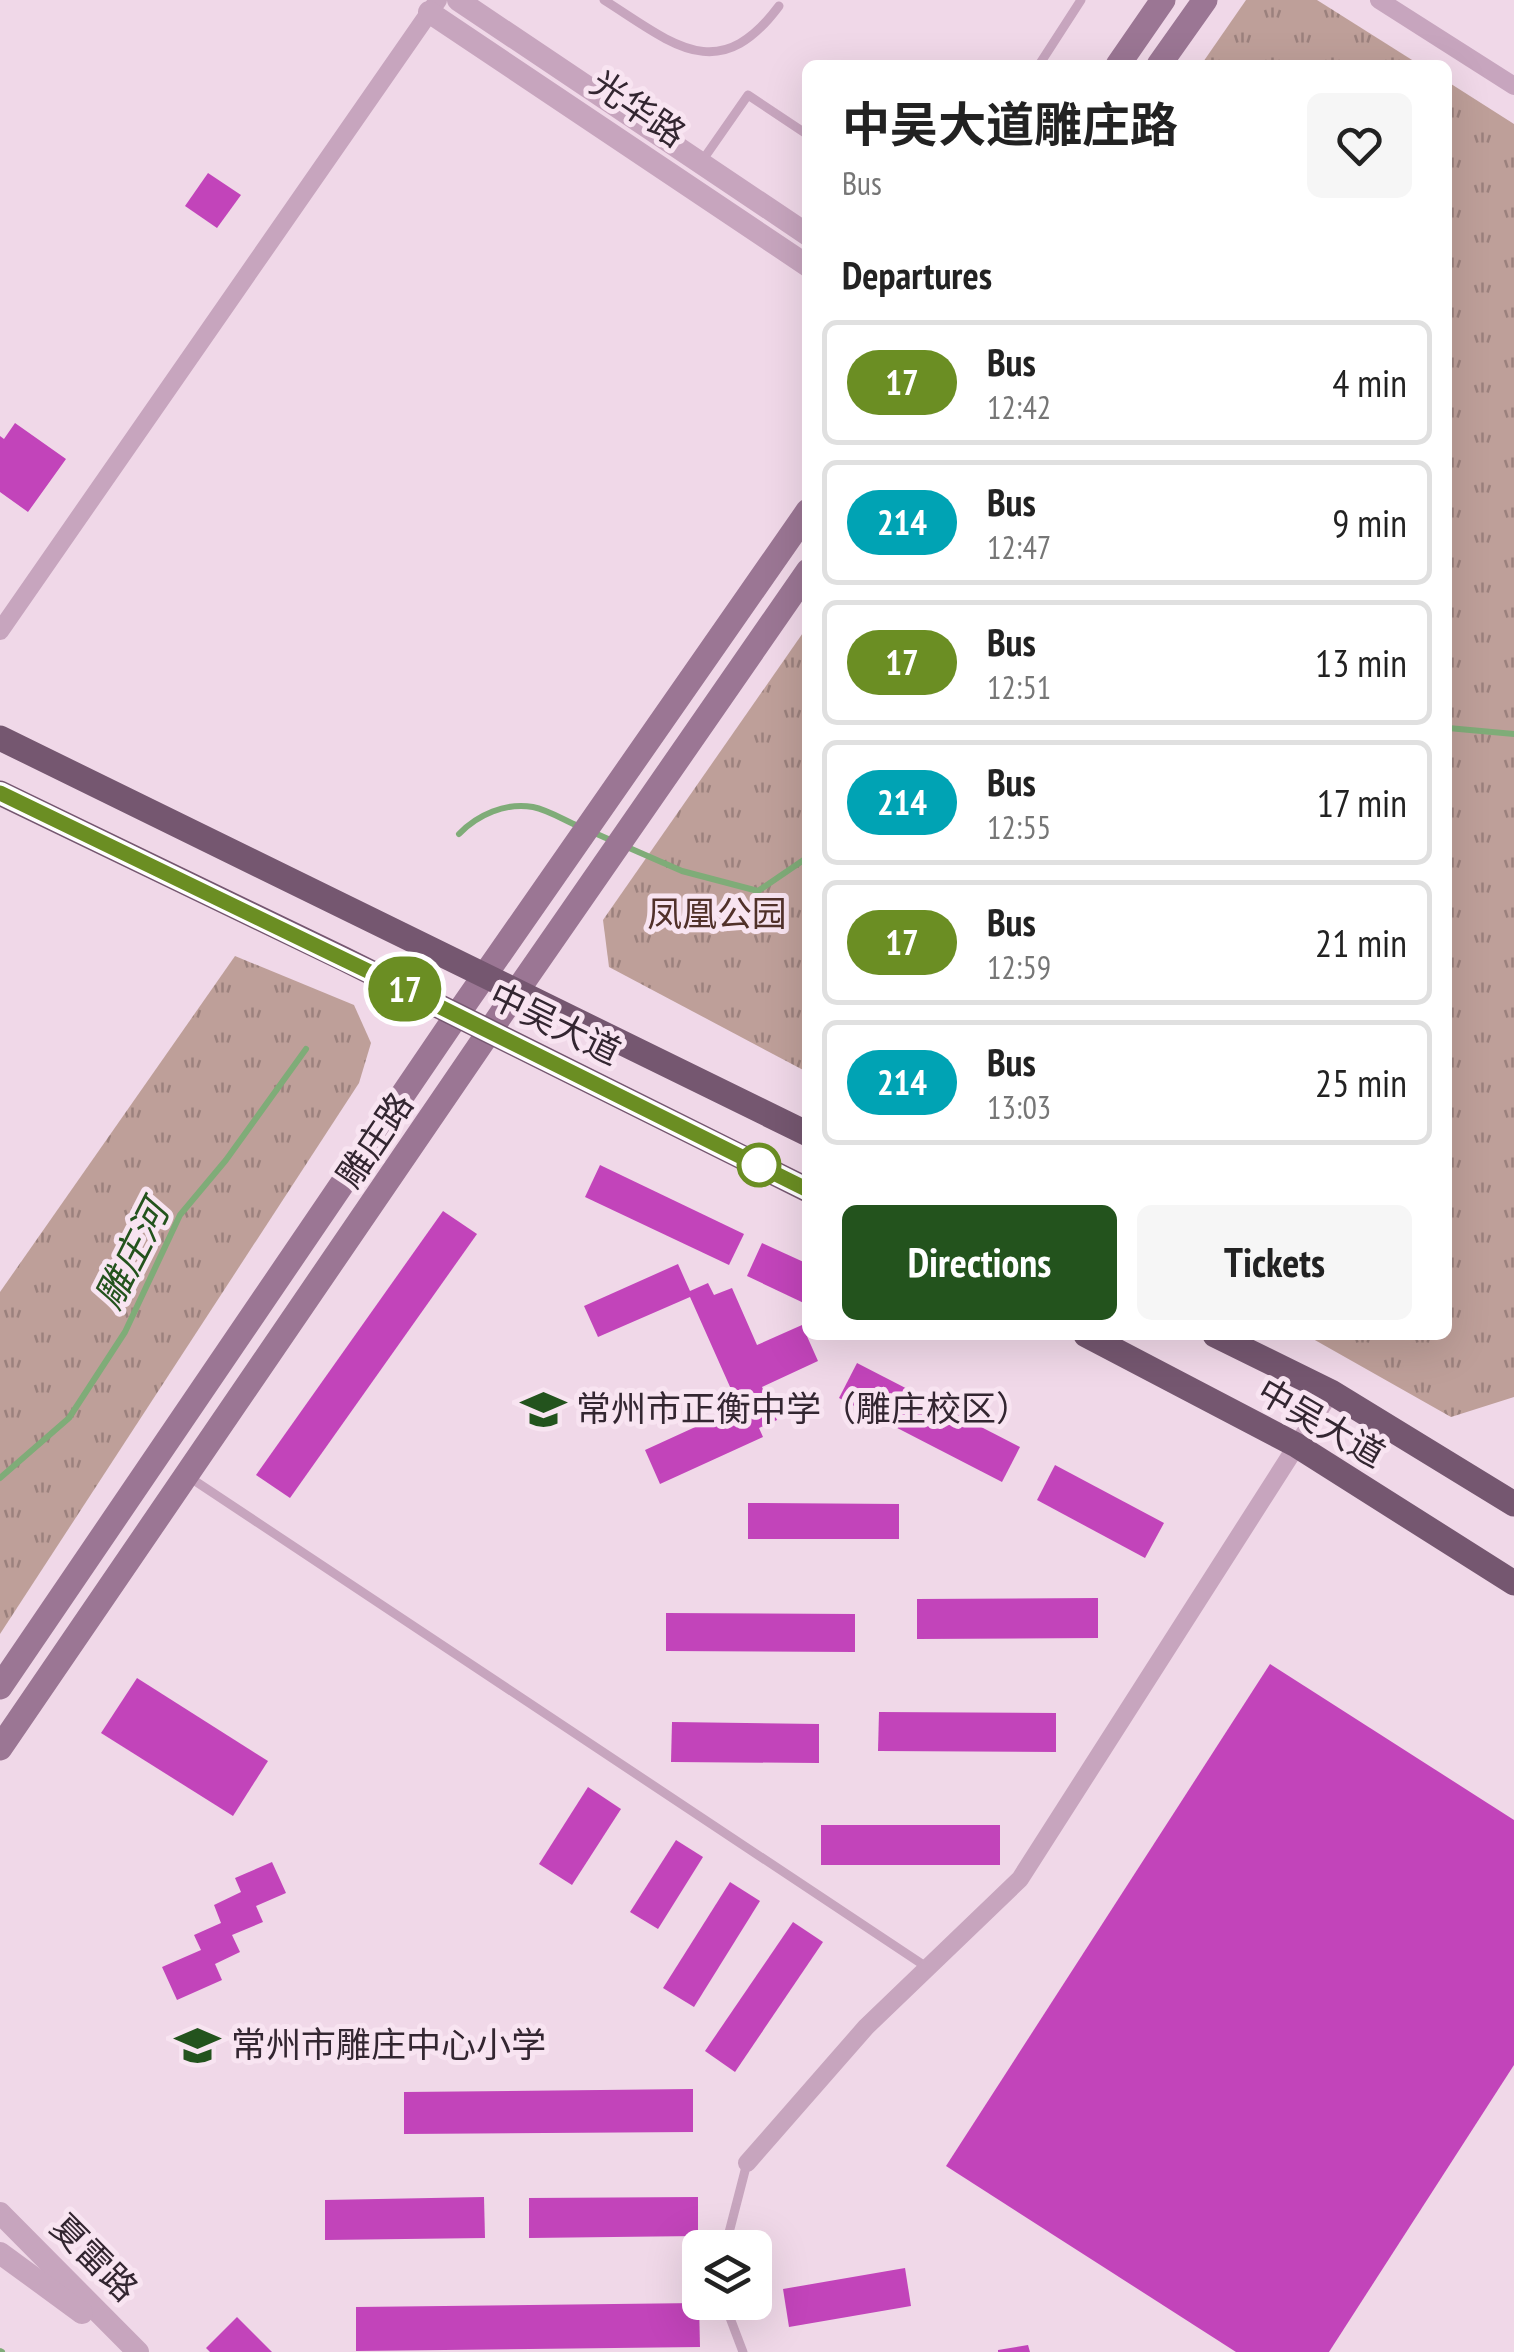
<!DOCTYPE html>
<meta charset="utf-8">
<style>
:root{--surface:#fff;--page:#f6f6f6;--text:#222;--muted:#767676;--line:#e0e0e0;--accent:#23531d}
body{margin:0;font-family:"PT Sans Narrow","Noto Sans SC",sans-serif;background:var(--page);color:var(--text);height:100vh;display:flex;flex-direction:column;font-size:38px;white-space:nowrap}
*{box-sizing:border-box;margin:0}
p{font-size:32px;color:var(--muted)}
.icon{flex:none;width:55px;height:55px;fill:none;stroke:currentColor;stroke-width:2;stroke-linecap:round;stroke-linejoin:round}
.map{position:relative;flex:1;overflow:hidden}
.details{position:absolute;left:802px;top:60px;width:650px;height:1280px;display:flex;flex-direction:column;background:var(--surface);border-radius:15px;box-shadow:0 10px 40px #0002}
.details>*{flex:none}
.badge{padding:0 20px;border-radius:32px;font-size:35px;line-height:65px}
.tools{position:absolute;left:682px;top:2230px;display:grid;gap:20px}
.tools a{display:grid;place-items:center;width:90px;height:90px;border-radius:15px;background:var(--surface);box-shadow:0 10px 40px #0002;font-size:50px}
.map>.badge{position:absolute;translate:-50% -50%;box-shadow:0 0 0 5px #fff}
h2{padding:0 40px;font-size:38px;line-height:90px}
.round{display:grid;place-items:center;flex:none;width:105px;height:105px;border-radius:15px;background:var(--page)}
.summary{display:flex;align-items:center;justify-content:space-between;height:170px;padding:0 40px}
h1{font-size:48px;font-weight:700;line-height:75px}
.button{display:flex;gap:20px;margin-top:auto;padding:20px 40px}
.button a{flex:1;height:115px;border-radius:15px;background:var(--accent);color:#fff;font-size:40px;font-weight:700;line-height:115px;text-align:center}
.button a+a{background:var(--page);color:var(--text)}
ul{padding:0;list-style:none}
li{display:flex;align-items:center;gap:30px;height:125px;margin:0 20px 15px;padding:0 20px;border:5px solid var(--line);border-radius:15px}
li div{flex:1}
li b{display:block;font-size:38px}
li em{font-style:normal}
li .badge{min-width:110px;font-weight:700;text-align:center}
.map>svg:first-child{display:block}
.park{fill:url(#park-tufts)}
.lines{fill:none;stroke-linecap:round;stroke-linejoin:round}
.stream{stroke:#7fac78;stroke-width:6}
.building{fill:#c244ba}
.service{stroke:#c7a5be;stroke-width:9}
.minor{stroke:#c7a5be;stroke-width:18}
.tertiary{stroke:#c7a5be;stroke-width:22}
.secondary{stroke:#9b7694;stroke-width:25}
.primary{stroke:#755770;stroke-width:25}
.line-casing{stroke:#fff;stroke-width:22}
.line{stroke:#6b8e23;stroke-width:15}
.stop-dot{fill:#fff;stroke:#6b8e23;stroke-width:5}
.labels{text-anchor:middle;stroke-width:10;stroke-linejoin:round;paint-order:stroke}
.street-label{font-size:35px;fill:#332631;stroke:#f8e4f1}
.park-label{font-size:35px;fill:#51312a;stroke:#f8e4f1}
.poi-label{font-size:35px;fill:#332631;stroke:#f8e4f1;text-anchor:start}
.water-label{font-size:38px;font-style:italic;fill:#23531d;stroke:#f8e4f1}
</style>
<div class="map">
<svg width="1514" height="2352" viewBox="0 0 1514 2352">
<defs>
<pattern id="park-tufts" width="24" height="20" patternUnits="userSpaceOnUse" patternTransform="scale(2.5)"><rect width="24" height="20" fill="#be9f99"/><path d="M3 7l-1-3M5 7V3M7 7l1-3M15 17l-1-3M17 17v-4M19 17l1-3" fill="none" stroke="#9b817d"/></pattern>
</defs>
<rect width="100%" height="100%" fill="#f0d8e8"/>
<g class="park">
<path d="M1246,0H1317L1420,65H1201Z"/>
<path d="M1448,82L1514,124V1397L1451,1417L1306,1335H1448Z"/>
<path d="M807,627V1072L609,967L603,920Z"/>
<path d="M235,956L354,1005L371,1043L359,1083L0,1634V1292Z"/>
</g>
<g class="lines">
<g class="stream">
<path d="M1448,728L1514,734"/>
<path d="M590,831L615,842"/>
<path d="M459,834C477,815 506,802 533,807C548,810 564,820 578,826"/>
<path d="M627,847L682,871L758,891L808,857"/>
<path d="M0,1478L69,1418L125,1332L180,1215L226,1160L306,1049"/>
<path d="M0,2351L2,2352"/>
</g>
</g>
<g class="building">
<path d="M208,173L241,195L217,228L185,206Z"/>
<path d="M15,423L66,459L28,512L0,492V436L4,439Z"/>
<path d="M600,1165L744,1234L729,1265L585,1197Z"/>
<path d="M443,1211L477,1234L290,1498L256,1475Z"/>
<path d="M762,1243L808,1264V1305L747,1276Z"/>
<path d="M678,1264L690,1291L708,1283L714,1295L732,1288L757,1345L802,1325L818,1361L762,1387L777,1420L759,1428L763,1437L660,1484L645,1450L739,1407L690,1297L598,1337L584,1306Z"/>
<path d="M857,1363L1020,1447L1002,1482L839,1398Z"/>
<path d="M1055,1465L1164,1523L1145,1558L1037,1500Z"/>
<path d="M748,1503L899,1504V1539H748Z"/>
<path d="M1098,1598V1638L917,1639V1599Z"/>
<path d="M666,1613L855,1614V1652L666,1651Z"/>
<path d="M1270,1664L1514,1820V2065L1329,2352H1236L946,2166Z"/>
<path d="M137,1678L268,1761L233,1816L101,1733Z"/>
<path d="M879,1712L1056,1713V1752L878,1751Z"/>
<path d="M672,1722L819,1724V1763L671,1762Z"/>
<path d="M588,1787L621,1809L572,1885L539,1864Z"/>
<rect x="821" y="1825" width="179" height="40"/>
<path d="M676,1840L703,1857L658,1929L630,1912Z"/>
<path d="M272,1862L286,1893L256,1906L263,1922L232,1935L240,1952L215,1964L222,1980L177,2000L162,1967L201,1950L194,1935L221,1923L214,1905L241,1892L235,1878Z"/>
<path d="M730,1882L760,1901L694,2007L663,1988Z"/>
<path d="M793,1922L823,1942L735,2072L705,2051Z"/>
<path d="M693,2089V2132L404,2134V2092Z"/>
<path d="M484,2197L485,2238L325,2240V2200Z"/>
<path d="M698,2197V2236L529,2238V2198Z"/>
<path d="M905,2268L911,2306L789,2327L783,2289Z"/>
<path d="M699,2303L700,2347L356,2351V2307Z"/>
<path d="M237,2317L272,2352H210L206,2348Z"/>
<path d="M1028,2345L1030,2352H998V2350Z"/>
</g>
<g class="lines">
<g class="service">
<path d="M604,0C672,43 718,88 779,6"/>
<path d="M1039,65L1081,0"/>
<path d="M702,161L748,95L808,135"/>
<path d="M189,1477L928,1968"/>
<path d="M725,2248L747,2163"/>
<path d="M724,2302L743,2352"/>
</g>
<g class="minor">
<path d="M1379,0L1514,86"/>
<path d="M0,631L438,0"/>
<path d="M747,2163L866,2027L1020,1879L1331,1392"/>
</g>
<g class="tertiary">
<path d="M458,0L808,235"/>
<path d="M429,12L808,266"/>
<path d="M0,2213L138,2352"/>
<path d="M0,2253L82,2313"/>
</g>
<g class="secondary">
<path d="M1118,65L1163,0"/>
<path d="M1159,65L1205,0"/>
<path d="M0,1687L457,1015L808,511"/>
<path d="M0,1748L517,991L808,571"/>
</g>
<g class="primary">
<path d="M0,738L808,1134"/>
<path d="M0,793L344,959L808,1190"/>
<path d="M1086,1335L1296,1445L1514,1583"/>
<path d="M1215,1335L1331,1392L1514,1504"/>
</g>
</g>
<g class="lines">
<defs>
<path id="line" d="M0,793L372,973L808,1190"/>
</defs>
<use href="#line" class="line-casing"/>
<use href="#line" class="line"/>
</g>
<defs>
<symbol id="school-bare" viewBox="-9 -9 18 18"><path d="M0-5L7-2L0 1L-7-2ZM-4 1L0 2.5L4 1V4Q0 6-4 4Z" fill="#23531d" stroke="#f8e4f1" stroke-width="2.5" paint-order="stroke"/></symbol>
</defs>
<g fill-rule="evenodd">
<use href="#school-bare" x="512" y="1378" width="63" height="63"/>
<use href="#school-bare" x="166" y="2014" width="63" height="63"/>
</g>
<circle class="stop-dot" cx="759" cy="1165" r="20"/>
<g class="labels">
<g class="street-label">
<text transform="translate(638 109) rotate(34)" y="12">光华路</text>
<text transform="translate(555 1024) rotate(26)" y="12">中吴大道</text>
<text transform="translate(375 1140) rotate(-56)" y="12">雕庄路</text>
<text transform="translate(1321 1423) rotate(30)" y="12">中吴大道</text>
<text transform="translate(94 2258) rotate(45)" y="12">夏雷路</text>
</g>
<g class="park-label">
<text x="717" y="926">凤凰公园</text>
</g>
<g class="poi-label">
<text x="576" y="1421">常州市正衡中学（雕庄校区）</text>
<text x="231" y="2057">常州市雕庄中心小学</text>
</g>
<g class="water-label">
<text transform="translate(132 1255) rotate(-63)" y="13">雕庄河</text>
</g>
</g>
</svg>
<div class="tools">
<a><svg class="icon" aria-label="layers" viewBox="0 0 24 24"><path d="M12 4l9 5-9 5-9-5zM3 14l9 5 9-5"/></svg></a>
</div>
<b class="badge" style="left:405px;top:989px;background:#6b8e23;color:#fff">17</b>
<section class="details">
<div class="summary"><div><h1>中吴大道雕庄路</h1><p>Bus</p></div><a class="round"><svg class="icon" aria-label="heart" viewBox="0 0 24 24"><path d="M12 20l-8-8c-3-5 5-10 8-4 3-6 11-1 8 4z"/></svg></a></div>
<h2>Departures</h2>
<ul>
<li><span class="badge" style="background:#6b8e23;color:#fff">17</span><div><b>Bus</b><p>12:42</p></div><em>4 min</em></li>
<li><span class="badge" style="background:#00a3b4;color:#fff">214</span><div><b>Bus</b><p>12:47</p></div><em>9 min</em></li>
<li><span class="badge" style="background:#6b8e23;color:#fff">17</span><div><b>Bus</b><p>12:51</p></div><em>13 min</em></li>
<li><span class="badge" style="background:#00a3b4;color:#fff">214</span><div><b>Bus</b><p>12:55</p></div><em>17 min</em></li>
<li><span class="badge" style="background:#6b8e23;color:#fff">17</span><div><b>Bus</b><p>12:59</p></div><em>21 min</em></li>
<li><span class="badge" style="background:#00a3b4;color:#fff">214</span><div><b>Bus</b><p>13:03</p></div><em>25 min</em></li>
</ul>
<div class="button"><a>Directions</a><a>Tickets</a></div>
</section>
</div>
